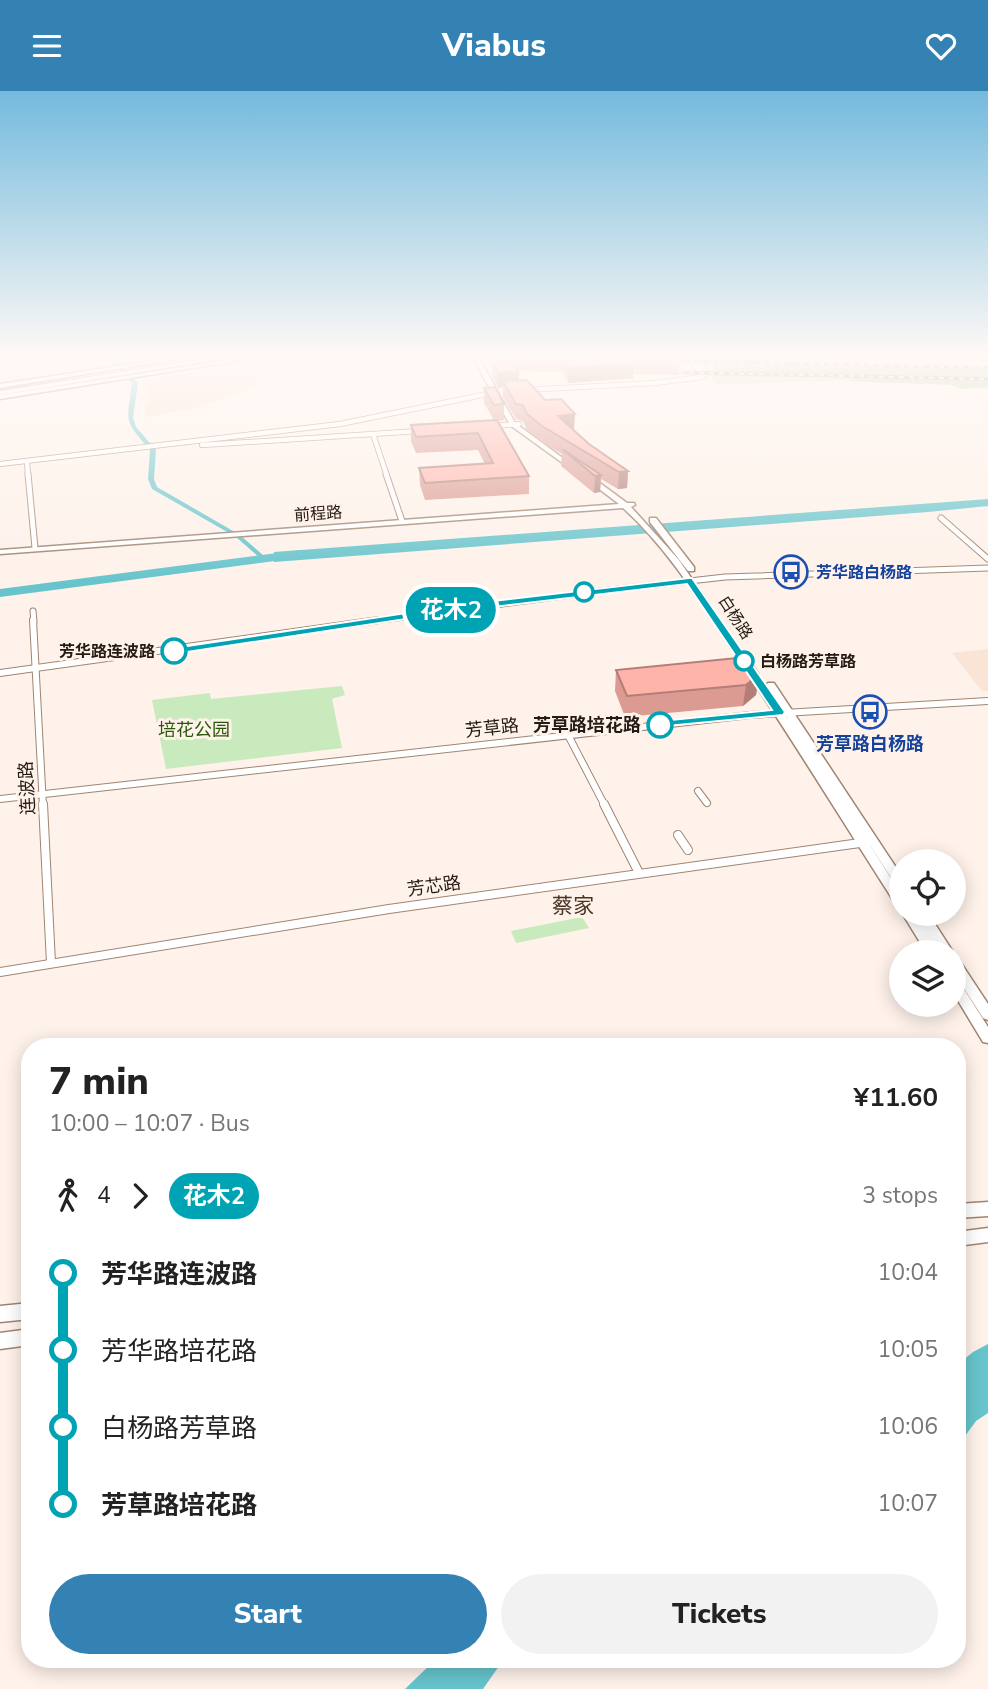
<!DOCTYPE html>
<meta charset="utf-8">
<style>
:root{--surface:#fff;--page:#f2f2f2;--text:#222;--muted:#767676;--accent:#3482b4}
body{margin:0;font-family:"Nunito Sans","Noto Sans SC",sans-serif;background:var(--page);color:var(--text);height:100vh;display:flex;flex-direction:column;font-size:26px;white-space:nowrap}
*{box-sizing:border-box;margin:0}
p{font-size:23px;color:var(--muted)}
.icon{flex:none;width:38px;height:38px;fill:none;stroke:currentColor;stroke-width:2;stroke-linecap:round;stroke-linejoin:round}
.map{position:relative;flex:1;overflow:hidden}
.side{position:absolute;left:21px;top:947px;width:945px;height:630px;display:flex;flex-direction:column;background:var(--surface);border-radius:28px;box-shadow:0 4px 18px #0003}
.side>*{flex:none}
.badge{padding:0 14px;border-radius:23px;font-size:24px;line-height:46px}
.controls{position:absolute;left:889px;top:758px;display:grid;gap:14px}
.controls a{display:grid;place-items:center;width:77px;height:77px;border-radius:50%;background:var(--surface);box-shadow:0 4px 18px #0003;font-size:35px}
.map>.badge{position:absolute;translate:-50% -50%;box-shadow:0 0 0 4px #fff}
.legs{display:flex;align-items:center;gap:10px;height:77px;padding:0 28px;font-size:23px}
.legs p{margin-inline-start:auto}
.headline{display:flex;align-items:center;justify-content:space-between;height:119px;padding:0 28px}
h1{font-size:38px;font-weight:800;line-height:52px}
.action{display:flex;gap:14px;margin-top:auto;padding:14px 28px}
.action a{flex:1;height:80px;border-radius:42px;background:var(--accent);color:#fff;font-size:28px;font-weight:800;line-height:80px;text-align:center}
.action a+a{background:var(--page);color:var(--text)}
ul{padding:0 28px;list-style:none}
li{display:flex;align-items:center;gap:24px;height:77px;font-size:26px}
li i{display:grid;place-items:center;width:10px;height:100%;margin:0 9px;background:currentColor}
li i::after{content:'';width:18px;height:18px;margin:-9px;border:5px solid;border-radius:50%;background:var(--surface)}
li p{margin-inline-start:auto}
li:first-child i{background:linear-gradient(#0000 50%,currentColor 0)}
li:last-child i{background:linear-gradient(currentColor 50%,#0000 0)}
header{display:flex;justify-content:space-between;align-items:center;height:91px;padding:0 28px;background:var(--accent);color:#fff;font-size:32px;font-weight:800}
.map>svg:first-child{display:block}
.built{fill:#fae4d5}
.green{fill:#c9eabc}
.forest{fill:#a5cf95}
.water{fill:#67c4cc}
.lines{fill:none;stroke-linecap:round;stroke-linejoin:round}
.canal{fill:#67c4cc;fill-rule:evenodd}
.river{fill:#67c4cc;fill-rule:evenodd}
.street-far3-casing{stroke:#a08572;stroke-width:6}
.street-far2-casing{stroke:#a08572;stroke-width:7}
.street-far1-casing{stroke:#a08572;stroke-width:8}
.street-casing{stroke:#a08572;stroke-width:10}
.secondary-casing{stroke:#a08572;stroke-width:3}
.primary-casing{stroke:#a08572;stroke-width:3}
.highway-casing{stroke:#a08572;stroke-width:2}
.street-far3{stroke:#fff;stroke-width:4.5}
.street-far2{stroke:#fff;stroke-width:5}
.street-far1{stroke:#fff;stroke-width:6}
.street{stroke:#fff;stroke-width:8}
.secondary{fill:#fff;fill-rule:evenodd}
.primary{fill:#fff;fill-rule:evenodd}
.highway{fill:#fff;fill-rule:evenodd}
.rail-casing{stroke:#847971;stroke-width:3.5}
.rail{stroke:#fef2ea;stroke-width:2;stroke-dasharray:5;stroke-linecap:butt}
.wall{fill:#db9b92}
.shaded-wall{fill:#b27e77}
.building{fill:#ffb4aa;stroke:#b27e77;stroke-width:2}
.line-1{fill:#00a3b4;stroke:#fff;stroke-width:2}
.stop-1-dot{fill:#fff;stroke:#00a3b4;stroke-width:3.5}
.labels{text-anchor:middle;stroke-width:6;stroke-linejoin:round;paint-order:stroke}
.far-street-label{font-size:16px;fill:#261b14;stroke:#fef2ea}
.far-transit-label{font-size:16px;font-weight:bold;fill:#164399;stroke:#fef2ea;text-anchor:start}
.far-stop-label{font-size:16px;font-weight:bold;fill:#261b14;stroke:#fef2ea;text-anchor:end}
.stop-label{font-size:18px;font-weight:bold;fill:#261b14;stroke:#fef2ea;text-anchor:end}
.street-label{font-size:18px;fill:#261b14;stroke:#fef2ea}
.park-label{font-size:18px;fill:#275908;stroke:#fef2ea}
.transit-label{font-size:18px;font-weight:bold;fill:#164399;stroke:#fef2ea}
.quarter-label{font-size:21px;fill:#4a3323;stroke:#fef2ea}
</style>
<header><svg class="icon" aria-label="menu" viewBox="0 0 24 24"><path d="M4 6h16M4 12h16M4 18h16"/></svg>Viabus<svg class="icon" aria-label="heart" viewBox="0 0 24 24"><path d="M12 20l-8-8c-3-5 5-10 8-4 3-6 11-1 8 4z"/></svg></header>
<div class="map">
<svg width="988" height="1598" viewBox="0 0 988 1598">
<rect width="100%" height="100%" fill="#fef2ea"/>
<g class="built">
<path d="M0,267H18L28,287L0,291Z"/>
<path d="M192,282L196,285L246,282L262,293L199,316L146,326L144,315L148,304L143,289Z"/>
<path d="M481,492L490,509L427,518L419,498Z"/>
<path d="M988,558V600H982L952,562Z"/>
</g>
<g class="green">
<path d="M722,284L854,286L858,289L716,293L711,286Z"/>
<path d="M342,595L345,604L332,608L342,657L166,678L152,609L210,602L211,608Z"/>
<path d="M582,826L589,837L516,852L511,840Z"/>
</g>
<path class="forest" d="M709,272L988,279V296L960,298L951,294L843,290L857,289L854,286L714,285L715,276Z"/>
<g class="water">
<path d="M988,408V415L928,421L274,471V461Z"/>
<path d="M988,1253V1322L976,1330L957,1356V1274L973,1261Z"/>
<path d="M436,1568H504L483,1598H405Z"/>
</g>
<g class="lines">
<path class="canal" d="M108,267H113L138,292L133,327L136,336L156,359L154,388L157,396L240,444L264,465V467H260L236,446L152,398L148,388L150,359C123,328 127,332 132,292Z"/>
<path class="river" d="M301,459L307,463L305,466L0,506V498Z"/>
<defs>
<g id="street-far3">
<path d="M685,267L701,281L699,284"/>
<path d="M524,299L655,292L702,286L705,284L704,277L693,267"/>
<path d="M491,335L519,333"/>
<path d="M373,343L387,385"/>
<path d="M202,354L419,340"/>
<path d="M27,370L28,385"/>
<path d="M0,373L340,333L492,302"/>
</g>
<g id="street-far2">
<path d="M28,383L35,457"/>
<path d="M386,383L402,430"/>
<path d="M941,427L988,468"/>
<path d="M33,520L34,531"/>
<path d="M366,531L601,500L725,486L988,477"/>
</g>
<g id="street-far1">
<path d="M33,529L43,715"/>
<path d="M0,582L379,529"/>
<path d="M568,644L605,715"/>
<path d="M698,700L707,712"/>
<path d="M0,708L750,624L988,610"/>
</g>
<g id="street">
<path d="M43,713L51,872"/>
<path d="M604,713L639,782"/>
<path d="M678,744L688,759"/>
<path d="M0,881L389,818L867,751"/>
</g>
<g id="secondary">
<path d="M473,267H479L515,332L575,376V378H571L510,334Z"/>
<path d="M589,384L627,412H634L635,414L631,416L679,469L789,630L766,594L768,592H774L901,784V797L897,796L859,737L901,803V816L895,812C841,728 789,643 733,560C700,510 668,458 623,417L0,463V459L619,413L586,388L585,386Z"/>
<path d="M650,427H656L694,476V480H688L650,431Z"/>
<path d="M902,822H915L936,856L915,822H928L953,861H926Z"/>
<path d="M954,868L959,869L988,913V929L983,927L954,882Z"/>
<path d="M954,889L959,890L988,936V952L983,951L954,903Z"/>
</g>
<g id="primary">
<path d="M172,267H185L0,297V293Z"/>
<path d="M242,267H255L0,308V304Z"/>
<path d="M988,1111V1125L957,1127V1113Z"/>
<path d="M988,1137V1151L957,1155V1141Z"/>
<path d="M30,1212V1228L0,1231V1215Z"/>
<path d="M30,1238V1254L0,1258V1242Z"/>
</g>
<path id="highway" d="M210,267H227L0,304V300Z"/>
</defs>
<use href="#street-far3" class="street-far3-casing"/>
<use href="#street-far2" class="street-far2-casing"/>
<use href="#street-far1" class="street-far1-casing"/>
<use href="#street" class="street-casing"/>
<use href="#secondary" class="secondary-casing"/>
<use href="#primary" class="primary-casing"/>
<use href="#highway" class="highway-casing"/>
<use href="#street-far3" class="street-far3"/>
<use href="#street-far2" class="street-far2"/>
<use href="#street-far1" class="street-far1"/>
<use href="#street" class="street"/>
<use href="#secondary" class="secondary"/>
<use href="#primary" class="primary"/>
<use href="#highway" class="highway"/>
<defs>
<g id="rail">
<path d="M659,269L988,277"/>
<path d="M659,281L988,288"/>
</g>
</defs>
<use href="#rail" class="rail-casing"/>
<use href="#rail" class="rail"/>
</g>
<g class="wall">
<path d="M497,267H679V284L633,283V287L568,292L563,281L519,280V290L545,309L574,339L589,353L628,380L627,397L618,398L601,388L600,401L594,402L561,375L562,363L542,351L527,339L523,330L516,328L503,306V296L498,297L492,285V271L504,270Z"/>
<path d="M484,297L504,313V329L498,330L529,385V403L425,409L420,394L419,377L485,373L478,359L416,362L411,350V334L494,329L484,312Z"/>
<path d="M616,579L759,583L756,604L743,615L625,626L615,600Z"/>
</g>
<g class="shaded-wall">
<path d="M634,273L633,287L568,292V277Z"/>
<path d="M519,280V295L503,290V296L498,297V282Z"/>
<path d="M575,323L574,339L558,325Z"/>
<path d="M628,380L627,397L618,398L619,381Z"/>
<path d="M601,384L600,401L594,402L595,385Z"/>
<path d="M759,583L756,604L743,615L746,594Z"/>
</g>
<g class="building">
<path d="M505,267H507L519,280L498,282L492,271L504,270Z"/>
<path d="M564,267H679L680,269L633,268L634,273L568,277Z"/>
<path d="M527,289L545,309L561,308L575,323L558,325L589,353L628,380L619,381L542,335L527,323L523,314L516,313L503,290Z"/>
<path d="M495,296L504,313L494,314L484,297Z"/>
<path d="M497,329L529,385L425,392L419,377L493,372L478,342L416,346L411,334Z"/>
<path d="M562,358L601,384L595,385Z"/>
<path d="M747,566L759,583L746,594L627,605L616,579Z"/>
</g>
<linearGradient id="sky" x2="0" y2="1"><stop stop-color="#74badd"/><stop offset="0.54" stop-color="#fff9f6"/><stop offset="1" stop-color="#fff9f6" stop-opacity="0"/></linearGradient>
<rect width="988" height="491" fill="url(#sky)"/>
<path class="line-1" d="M689,487H692L785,621L783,624L656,636V631L660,630L772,619L687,493L459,520L174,563L169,560L174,557L459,514Z"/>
<defs>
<symbol id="bus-ring" viewBox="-11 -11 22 22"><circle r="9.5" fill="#fef2ea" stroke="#1a4fb4" stroke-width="1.5"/><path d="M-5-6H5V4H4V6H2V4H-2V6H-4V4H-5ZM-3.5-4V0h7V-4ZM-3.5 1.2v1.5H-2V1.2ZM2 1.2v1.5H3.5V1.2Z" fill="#1a4fb4"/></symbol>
</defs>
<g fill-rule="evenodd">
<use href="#bus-ring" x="772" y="462" width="38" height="38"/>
<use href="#bus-ring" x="851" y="602" width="38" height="38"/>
</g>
<g class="stop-1-dot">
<circle cx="584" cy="501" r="9"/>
<circle cx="174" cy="560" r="12"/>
<circle cx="744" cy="570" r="9"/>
<circle cx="660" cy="634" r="12"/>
</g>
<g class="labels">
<g class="far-street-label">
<text transform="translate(318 422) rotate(-4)" y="6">前程路</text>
<text transform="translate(736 526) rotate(57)" y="6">白杨路</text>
</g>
<g class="far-transit-label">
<text x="816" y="487">芳华路白杨路</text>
</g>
<g class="far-stop-label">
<text x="155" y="566">芳华路连波路</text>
<text x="760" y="576" text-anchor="start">白杨路芳草路</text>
</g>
<g class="stop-label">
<text x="641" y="640">芳草路培花路</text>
</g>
<g class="street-label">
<text transform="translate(492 637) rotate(-6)" y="6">芳草路</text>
<text transform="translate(27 697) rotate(-93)" y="6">连波路</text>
<text transform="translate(434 795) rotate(-8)" y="6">芳芯路</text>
</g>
<g class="park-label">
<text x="194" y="645">培花公园</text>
</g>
<g class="transit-label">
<text x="870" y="659">芳草路白杨路</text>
</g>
<g class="quarter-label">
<text x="573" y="822">蔡家</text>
</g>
</g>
</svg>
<div class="controls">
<a><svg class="icon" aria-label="locate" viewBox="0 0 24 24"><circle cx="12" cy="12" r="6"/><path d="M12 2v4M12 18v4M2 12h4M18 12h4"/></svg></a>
<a><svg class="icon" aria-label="layers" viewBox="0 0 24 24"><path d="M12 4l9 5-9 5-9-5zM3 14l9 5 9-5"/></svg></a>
</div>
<b class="badge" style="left:451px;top:519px;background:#00a3b4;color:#fff">花木2</b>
<section class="side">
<div class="headline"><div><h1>7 min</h1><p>10:00 – 10:07 · Bus</p></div><b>¥11.60</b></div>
<div class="legs"><svg class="icon" aria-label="walk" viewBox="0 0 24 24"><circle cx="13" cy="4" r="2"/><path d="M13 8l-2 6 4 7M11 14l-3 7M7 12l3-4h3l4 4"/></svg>4<svg class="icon" aria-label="forward" viewBox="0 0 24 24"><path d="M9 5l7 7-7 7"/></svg><b class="badge" style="background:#00a3b4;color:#fff">花木2</b><p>3 stops</p></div>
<ul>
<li><i style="color:#00a3b4"></i><b>芳华路连波路</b><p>10:04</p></li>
<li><i style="color:#00a3b4"></i><span>芳华路培花路</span><p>10:05</p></li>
<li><i style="color:#00a3b4"></i><span>白杨路芳草路</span><p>10:06</p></li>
<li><i style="color:#00a3b4"></i><b>芳草路培花路</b><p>10:07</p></li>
</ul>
<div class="action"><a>Start</a><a>Tickets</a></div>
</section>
</div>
